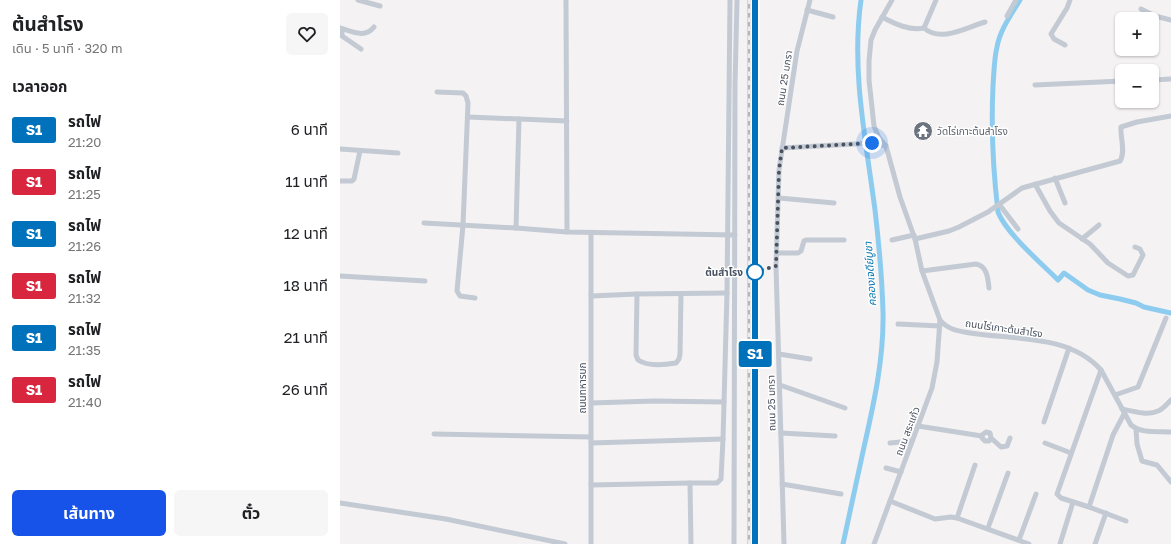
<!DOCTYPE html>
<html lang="th">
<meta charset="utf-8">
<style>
:root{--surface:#fff;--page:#f6f6f6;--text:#202124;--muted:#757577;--accent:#1753e9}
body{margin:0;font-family:"Golos Text","Noto Sans Thai",sans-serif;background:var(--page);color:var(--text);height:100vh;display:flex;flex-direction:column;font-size:15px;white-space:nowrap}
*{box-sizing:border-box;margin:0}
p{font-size:13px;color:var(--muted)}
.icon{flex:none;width:22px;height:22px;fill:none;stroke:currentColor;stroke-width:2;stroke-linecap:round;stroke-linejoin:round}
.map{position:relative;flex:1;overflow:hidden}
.details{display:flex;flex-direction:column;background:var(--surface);width:340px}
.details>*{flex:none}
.badge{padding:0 8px;border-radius:3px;font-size:14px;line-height:26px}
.fabs{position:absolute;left:775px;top:12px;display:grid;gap:8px}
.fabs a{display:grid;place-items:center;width:44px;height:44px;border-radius:6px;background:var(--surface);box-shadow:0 1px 3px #0004;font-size:20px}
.you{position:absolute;width:20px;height:20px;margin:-10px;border:3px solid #fff;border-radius:50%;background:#1a73e8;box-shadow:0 0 0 6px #1a73e833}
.map>.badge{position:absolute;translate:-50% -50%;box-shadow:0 0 0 2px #fff}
h2{padding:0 12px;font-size:15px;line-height:36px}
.round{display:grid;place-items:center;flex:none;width:42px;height:42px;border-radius:6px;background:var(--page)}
.headline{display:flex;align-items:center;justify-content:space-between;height:68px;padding:0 12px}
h1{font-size:19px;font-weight:700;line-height:30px}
.button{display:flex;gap:8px;margin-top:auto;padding:8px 12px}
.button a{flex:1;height:46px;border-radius:6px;background:var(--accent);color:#fff;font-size:16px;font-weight:700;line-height:46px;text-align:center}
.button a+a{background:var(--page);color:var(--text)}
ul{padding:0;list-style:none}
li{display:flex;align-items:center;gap:12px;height:52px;padding:0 12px}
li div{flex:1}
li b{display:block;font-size:15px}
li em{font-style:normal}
li .badge{min-width:44px;font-weight:700;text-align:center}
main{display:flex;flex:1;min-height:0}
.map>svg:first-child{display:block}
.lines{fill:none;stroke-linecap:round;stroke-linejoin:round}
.canal{stroke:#8eccef;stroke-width:5}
.street{stroke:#c3cad3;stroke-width:5}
.rail-casing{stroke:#b4b6bc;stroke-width:3}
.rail{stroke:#fff;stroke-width:1.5;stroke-dasharray:4.5;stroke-linecap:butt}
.line-casing{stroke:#fff;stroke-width:9}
.line{stroke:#0072bc;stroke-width:6}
.walk{stroke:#495260;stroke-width:4;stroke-dasharray:0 7.2}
.stop-dot{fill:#fff;stroke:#0072bc;stroke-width:2}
.labels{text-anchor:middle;stroke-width:3;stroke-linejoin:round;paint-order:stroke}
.street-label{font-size:10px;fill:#495260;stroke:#fff}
.worship-label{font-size:10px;fill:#5b616d;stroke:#fff;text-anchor:start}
.stop-label{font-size:10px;font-weight:bold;fill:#495260;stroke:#fff;text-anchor:end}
.water-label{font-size:11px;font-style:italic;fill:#0a75b3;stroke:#fff}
</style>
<main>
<section class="details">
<div class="headline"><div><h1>ต้นสำโรง</h1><p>เดิน · 5 นาที · 320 m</p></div><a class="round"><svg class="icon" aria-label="heart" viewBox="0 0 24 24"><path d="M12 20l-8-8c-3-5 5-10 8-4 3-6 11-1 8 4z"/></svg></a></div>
<h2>เวลาออก</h2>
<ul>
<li><span class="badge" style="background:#0072bc;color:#fff">S1</span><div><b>รถไฟ</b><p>21:20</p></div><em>6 นาที</em></li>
<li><span class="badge" style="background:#d7263d;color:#fff">S1</span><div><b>รถไฟ</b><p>21:25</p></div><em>11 นาที</em></li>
<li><span class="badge" style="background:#0072bc;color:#fff">S1</span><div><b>รถไฟ</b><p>21:26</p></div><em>12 นาที</em></li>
<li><span class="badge" style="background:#d7263d;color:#fff">S1</span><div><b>รถไฟ</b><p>21:32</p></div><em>18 นาที</em></li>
<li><span class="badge" style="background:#0072bc;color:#fff">S1</span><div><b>รถไฟ</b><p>21:35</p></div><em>21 นาที</em></li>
<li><span class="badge" style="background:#d7263d;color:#fff">S1</span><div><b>รถไฟ</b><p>21:40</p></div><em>26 นาที</em></li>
</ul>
<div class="button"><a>เส้นทาง</a><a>ตั๋ว</a></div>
</section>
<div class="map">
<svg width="831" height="544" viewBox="0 0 831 544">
<rect width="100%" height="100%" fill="#f4f2f2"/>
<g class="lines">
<g class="canal">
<path d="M680,0C671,15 660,30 657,47C654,59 654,73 653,86C651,129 653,170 658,212C666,233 701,263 718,280L724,273L748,290L760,295L780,299L796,303L804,307L831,313"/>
<path d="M503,544C510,512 517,479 524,447C534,403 544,358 543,312C542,278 539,244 535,210C526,140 511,71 521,0"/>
</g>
<g class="street">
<path d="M18,0L40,6"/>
<path d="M226,0L227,232"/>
<path d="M552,0L535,30L531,40L529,61V80L534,126L539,138L546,146L560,197L575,239L582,271L600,320C608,330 619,331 630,333C673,340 729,334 761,370L791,425C802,434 818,431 831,432"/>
<path d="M801,9L815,16L831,20"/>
<path d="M467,10L493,17"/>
<path d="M667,16L676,0"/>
<path d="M542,17C555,24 570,31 584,28L596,0"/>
<path d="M0,28C11,31 25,39 34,27"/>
<path d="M584,28C601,43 627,27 645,22"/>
<path d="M2,29V36L21,49"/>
<path d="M725,45L714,39L711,34L727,8L730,0"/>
<path d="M812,80L831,79"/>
<path d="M695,85L782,81"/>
<path d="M97,92L123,93L126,96L128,103L123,225L117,291L120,296L135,298"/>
<path d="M128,117L227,121"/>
<path d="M442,148L532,143L546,146"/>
<path d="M0,149L58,153"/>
<path d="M715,178L725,203"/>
<path d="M0,181H12L14,179L20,151"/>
<path d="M695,184L710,211L719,223L750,244L768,263L788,276L793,275L803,255L800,249L795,247"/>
<path d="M439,198L494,203"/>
<path d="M659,204L678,229"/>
<path d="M84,223L176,228L227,232L395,235"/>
<path d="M176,228L179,119"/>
<path d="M575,239L609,231L619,227L648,212L682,188L780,161C786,152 780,137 781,127L797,122L831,116"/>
<path d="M742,239L759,225"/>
<path d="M552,240L574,235"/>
<path d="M437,253H458L461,251L464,241L466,240H504"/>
<path d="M582,271L636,264C647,266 648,278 649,288"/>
<path d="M0,276L85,281"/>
<path d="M297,294L296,355L298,360C308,367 324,365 336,363L339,359L340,354L341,294"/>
<path d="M251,296L297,294L387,293"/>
<path d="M558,324L600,326"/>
<path d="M439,354L470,359"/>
<path d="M761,370L717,494L721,498L749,507L786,521"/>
<path d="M440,385L505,408"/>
<path d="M775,395L798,387L826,318"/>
<path d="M251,403L314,401L384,402"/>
<path d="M782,409C792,411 808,416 818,411C823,409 827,404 831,400"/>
<path d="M704,422L729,348"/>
<path d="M578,426L642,436"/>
<path d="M796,429L797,444L802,461L817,465L831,482"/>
<path d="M441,433L495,436"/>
<path d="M94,434L251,437"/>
<path d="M651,438L649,441H645L642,438V435L646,432L650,433L651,438L661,447L667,446L670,438"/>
<path d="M251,443L383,439"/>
<path d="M550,443L572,441"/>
<path d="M705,443L731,453"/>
<path d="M546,468L561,472"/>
<path d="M442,484L501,494"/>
<path d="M251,485L350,483"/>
<path d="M550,501L595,519L611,517L617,518L689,544"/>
<path d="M0,503L106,519L225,544"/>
<path d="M749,507L773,435L784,414"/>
<path d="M617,518L635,465"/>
<path d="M648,528L668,473"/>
<path d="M679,540L696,494"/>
<path d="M251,544V233"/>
<path d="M351,544L350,483H377L381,479L383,439L387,293L390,0"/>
<path d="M394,544L395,85L397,0"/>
<path d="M444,544L436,266L439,170L457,51L470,0"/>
<path d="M534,544L592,388L597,362L600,320"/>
<path d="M720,544L733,502"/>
<path d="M755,544L766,513"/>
</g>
<defs>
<g id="rail">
<path d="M415,34V544"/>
<path d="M409,544V0"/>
</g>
</defs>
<use href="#rail" class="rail-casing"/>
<use href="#rail" class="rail"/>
</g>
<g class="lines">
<defs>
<path id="line" d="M415,0V544"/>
</defs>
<use href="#line" class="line-casing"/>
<use href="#line" class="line"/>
<path class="walk" d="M415,272L436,266L439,170L442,148L532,143"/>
</g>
<defs>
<symbol id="temple-disc" viewBox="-11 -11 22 22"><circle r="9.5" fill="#6b7280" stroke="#fff"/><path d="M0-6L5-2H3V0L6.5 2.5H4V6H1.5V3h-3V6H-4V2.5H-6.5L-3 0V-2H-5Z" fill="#fff"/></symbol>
</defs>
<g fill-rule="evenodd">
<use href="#temple-disc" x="572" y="120" width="22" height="22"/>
</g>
<circle class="stop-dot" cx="415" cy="272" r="8"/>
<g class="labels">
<g class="street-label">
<text transform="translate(444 78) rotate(-81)" y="4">ถนน 25 มกรา</text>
<text transform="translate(664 328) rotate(8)" y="4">ถนนไร่เกาะต้นสำโรง</text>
<text transform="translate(242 388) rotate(-90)" y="4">ถนนทหารบก</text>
<text transform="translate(431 403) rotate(-91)" y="4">ถนน 25 มกรา</text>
<text transform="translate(567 431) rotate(-69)" y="4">ถนน สระแก้ว</text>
</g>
<g class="worship-label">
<text x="597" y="135">วัดไร่เกาะต้นสำโรง</text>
</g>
<g class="stop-label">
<text x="403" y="276">ต้นสำโรง</text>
</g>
<g class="water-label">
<text transform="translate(530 274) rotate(-94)" y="4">คลองเจดีย์บูชา</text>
</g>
</g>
</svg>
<div class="fabs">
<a>+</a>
<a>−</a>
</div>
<div class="you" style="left:532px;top:143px"></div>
<b class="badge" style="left:415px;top:354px;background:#0072bc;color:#fff">S1</b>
</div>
</main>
